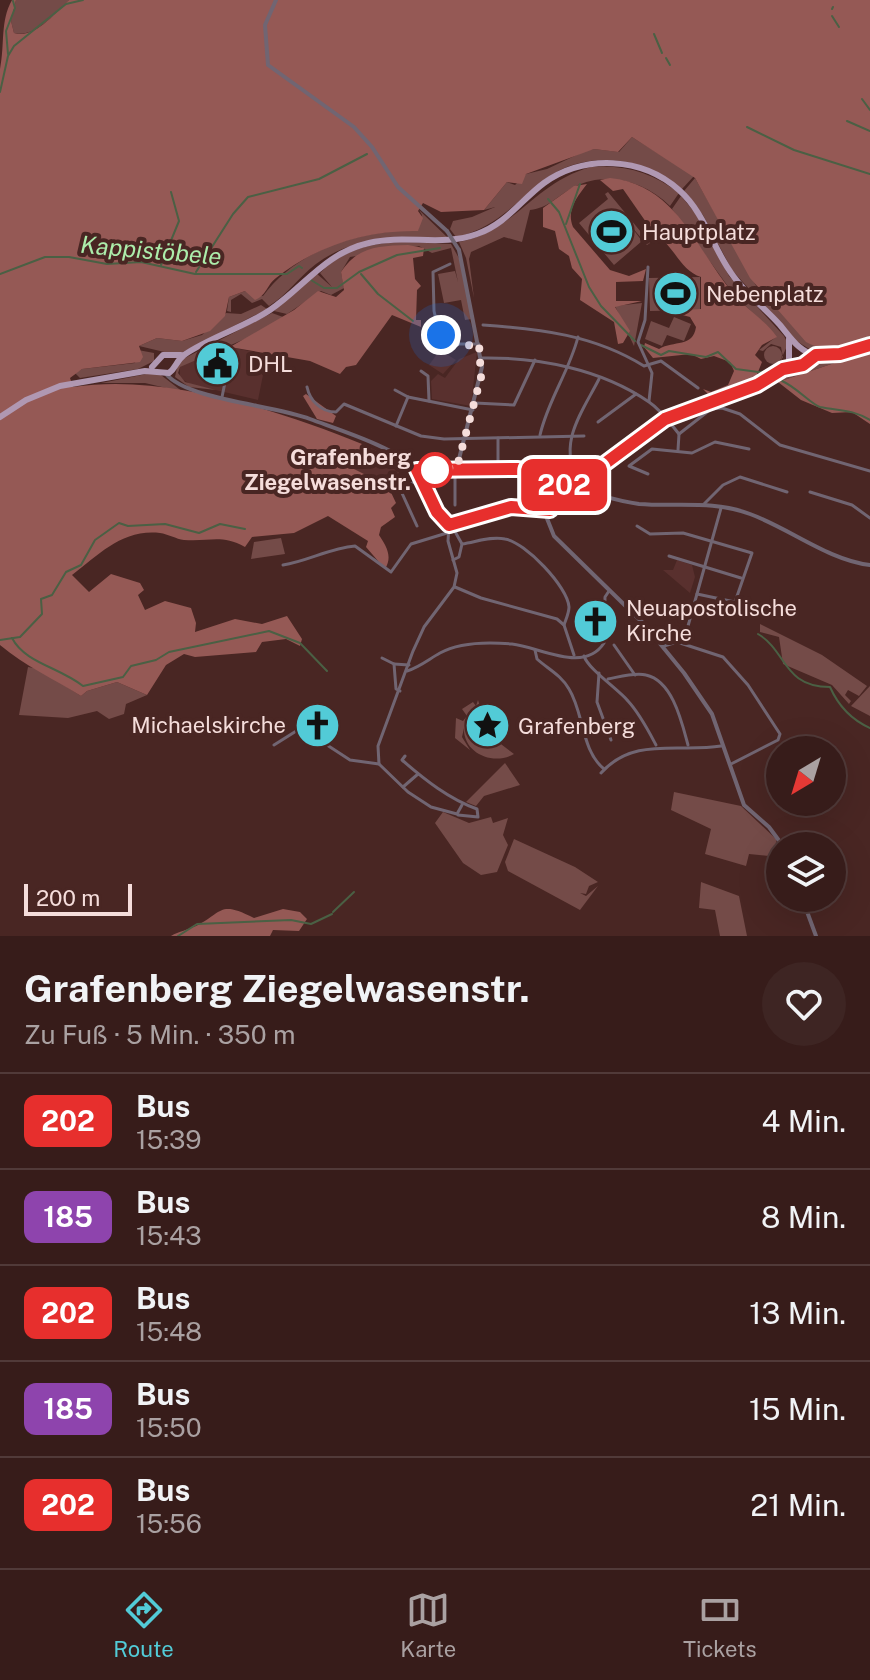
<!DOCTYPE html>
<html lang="de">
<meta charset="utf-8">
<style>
:root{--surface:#371c1a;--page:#3e2523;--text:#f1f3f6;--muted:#aaa1a2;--line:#513a39;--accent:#52cbd7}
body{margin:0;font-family:"Public Sans",sans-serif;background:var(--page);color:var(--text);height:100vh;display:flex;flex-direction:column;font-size:30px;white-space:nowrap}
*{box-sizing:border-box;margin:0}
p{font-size:26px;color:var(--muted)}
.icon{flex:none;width:44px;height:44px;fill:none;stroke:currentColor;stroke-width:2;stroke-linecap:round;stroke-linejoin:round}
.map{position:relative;height:936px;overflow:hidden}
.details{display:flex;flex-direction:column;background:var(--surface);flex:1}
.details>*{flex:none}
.badge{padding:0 16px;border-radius:12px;font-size:28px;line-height:52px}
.needle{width:52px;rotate:218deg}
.buttons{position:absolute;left:766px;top:736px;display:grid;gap:16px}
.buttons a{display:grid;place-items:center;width:80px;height:80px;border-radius:50%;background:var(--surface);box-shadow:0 8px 32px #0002,0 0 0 2px var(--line);font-size:40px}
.scale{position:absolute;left:24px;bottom:20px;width:108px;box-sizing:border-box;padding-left:8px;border:4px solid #f5dddb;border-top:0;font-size:22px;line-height:28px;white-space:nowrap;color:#f5dddb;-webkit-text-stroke:6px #492623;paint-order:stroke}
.you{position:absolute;width:40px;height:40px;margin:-20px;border:6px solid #fff;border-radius:50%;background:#1a73e8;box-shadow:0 0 0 12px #1a73e833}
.map>.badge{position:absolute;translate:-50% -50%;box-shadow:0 0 0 4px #fff}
.round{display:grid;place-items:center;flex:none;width:84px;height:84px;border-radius:42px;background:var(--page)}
.head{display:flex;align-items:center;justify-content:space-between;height:136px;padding:0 24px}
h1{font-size:38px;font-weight:700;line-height:60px}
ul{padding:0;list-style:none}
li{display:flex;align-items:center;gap:24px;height:96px;padding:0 24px;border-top:2px solid var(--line)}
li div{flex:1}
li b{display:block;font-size:30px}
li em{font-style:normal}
li .badge{min-width:88px;font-weight:700;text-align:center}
.tabs{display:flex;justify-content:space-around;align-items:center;height:112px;border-top:2px solid var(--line);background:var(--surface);font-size:22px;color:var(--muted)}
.tabs a{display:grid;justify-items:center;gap:4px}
.tabs .selected{color:var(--accent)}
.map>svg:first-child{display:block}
.built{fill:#59302e}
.green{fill:#744b48}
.forest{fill:#955955}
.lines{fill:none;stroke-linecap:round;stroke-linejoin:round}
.stream{stroke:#4a6044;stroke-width:2}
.minor{stroke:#716572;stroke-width:3}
.tertiary{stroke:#716572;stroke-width:4}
.primary{stroke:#b098b2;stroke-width:6}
.tertiary-bridge{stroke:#716572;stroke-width:4}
.line-casing{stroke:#fff;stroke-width:18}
.line{stroke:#e72f2d;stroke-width:12}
.walk{stroke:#f5dddb;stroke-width:8;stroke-dasharray:0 14.4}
.stop-dot{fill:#fff;stroke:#e72f2d;stroke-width:4}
.labels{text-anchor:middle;stroke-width:8;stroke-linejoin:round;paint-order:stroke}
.poi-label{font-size:22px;fill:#f5dddb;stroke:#492623;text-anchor:start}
.stop-label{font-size:22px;font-weight:bold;fill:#f5dddb;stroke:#492623;text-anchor:end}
.water-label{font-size:24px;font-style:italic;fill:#acedab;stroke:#492623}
</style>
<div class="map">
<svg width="870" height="936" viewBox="0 0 870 936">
<rect width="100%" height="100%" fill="#492623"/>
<g class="built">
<path d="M230,347L267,355L258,400L190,384L180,378V367L188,362Z"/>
<path d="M440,350L456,360L443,374L429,365Z"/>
<path d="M477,352L471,406L432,399L431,381L438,374L445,378L459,359Z"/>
<path d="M362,444L406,464L388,486L353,469Z"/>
<path d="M677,560L692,565L695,577L690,593L663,570H673Z"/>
</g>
<g class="green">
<path d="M16,0H69C55,14 35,38 14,33L11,21Z"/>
<path d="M632,137L694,176L682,189C644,157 586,148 544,180C514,204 495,228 456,237L450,229L453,221L472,217L495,207L484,210L507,182L515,185L526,174L547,169L585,151L594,149L619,152Z"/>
<path d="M591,167C625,164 653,173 679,193L670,206C643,180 606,171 574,187C558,195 549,208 530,210L522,242L504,237L471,252L469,259L474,298L466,258L459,242C516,231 533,183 591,167Z"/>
<path d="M695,178L759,291L819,347L870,336V340L828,351L811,350L795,340L732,270L703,215L684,191Z"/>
<path d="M608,192L650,243L647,245L626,220L642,241L614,265L579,223L608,199L605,194Z"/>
<path d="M681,196L696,214L729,276L784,336L788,344L777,368L783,357L781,347L771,344L763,351L759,350L776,337L732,292L672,209Z"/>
<path d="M419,210L448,238C399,240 358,233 316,264C299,277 287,295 269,306L262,299L252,303L241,294L231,300V312L227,311L229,297L245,291L263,296C298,249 360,230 418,230L422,215Z"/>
<path d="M402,242L451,244L460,260L472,319L465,320L461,300L444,303L438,274L455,271L458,282L451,248L432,253L419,246L350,257L341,272L344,288L331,295L321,291L287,314L274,311L316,273L332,287L320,273C341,251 370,243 402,242Z"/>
<path d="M700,277V310L650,311L649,278Z"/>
<path d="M642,303L634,346L615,306Z"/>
<path d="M261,305L267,309L177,355L139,346L157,338L182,341L202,335L226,313L241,314Z"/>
<path d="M272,313L283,317L254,335L180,367L178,373L185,382L216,390L189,387L175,377L178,363L185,358Z"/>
<path d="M674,317L691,324L684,341L667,335L662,346L645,339L651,321L669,328Z"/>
<circle cx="773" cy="355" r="9"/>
<path d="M870,348V351L778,382L773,380L810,361Z"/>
<path d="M138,350L154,353V361L138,369L80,378L75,373L82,369L135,363Z"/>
<path d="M157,372L183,392L145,383H101Z"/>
<path d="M281,538L285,554L251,559L254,542Z"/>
<path d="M760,624L822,655L867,686L859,696L848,690L845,695L851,701L849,704L832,685L783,664L779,637L760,632Z"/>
<path d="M28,667L39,669L81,696L87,691L117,682L147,695L126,704L124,714L109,719L97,711L68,718L19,715Z"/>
<path d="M870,686V716L851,706Z"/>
<path d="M478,700L482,713L493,715L500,722L493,738L514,754C493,766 463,753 464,728L462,737L470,750L455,738L456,718L463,721L467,716L462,709L473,702L476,706Z"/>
<path d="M505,763L520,785L484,796L476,806L466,802Z"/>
<path d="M674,792L741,806L776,839L780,865L778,857L749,854L746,866L705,854L711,829L671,810Z"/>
<path d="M443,812L469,823L491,817L493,823L508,818L503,835L508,845L497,872L481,875L463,863L435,823Z"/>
<path d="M514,839L575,867L598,882L589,886L586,894L580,893L586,896L598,886L580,910L508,871L505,862Z"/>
<path d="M701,882L739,896L747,936H720L715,910L699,908Z"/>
</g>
<g class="forest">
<path d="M12,0H16L11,21L14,33C35,39 55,13 69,0H870V336C850,342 825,354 806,342L750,278L695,178L632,137L618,152L594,149L526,174L522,184L507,182L484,210L441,212L423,203L418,211L423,218L418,231C366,230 316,246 276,278C266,286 267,295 255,300L245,291L229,297L225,316L210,331L182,341L157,338L139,346L143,357L140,362L82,369L70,378L73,387C165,373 277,410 362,444L354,469L388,486L396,503L391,508L395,517L381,527L379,535C386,546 393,556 385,569L366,547L368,541L328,516L294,533L252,537L245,547C221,534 210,542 184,540C176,539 168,534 160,533C122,529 100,554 72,575L89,592L111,574L140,583L144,590L138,595L145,610L165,601L191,608L196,623L195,632L235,619L262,624L287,616L302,639L300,646L286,639L262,642L256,652L195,657L184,654L166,665L147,695L117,682L87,691L81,696C54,679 25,666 0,645V69C5,44 0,21 12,0Z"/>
<path d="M610,178C677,185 695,248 733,293C746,309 765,320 777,337L762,345L755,355L762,362L756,377L710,396L703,389L711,392L728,385L734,371L730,362L714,356L701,359L691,354L653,358L644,347L645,343L659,349C674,340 693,348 696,327L690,317L667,311L701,309V277C680,271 673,243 655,235L623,189L613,191L600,180Z"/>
<path d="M587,184C577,197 566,210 573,227L610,270L629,276L646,269L643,281L616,282V301H642L615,307L630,331L623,343L618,344L614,322L580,300L582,279L572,268L569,256L559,249L555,231L543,227V208L574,186Z"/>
<path d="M408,245L424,248L423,256L413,258L415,279L421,286L417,290L416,320H421V327L392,315L356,365L346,367L340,374L310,361L230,347L294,310L318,291L336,297L344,290L341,272C358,246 379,246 408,245Z"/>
<path d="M870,351V424L852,412L832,413L801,400L778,382Z"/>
<path d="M306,394L336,416L333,423L317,419L303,396Z"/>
<path d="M283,909L300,912L307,919L299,931L273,930L270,936H171C179,931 188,930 196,926C223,912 219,900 254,918Z"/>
</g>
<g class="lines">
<g class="stream">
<path d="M832,9L833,7"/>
<path d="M832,16L839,27"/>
<path d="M654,34L662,53"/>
<path d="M8,54L6,31L15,8L13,1"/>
<path d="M666,58L670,65"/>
<path d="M0,92L8,56L14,46L66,4L83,0"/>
<path d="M862,99L870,110"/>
<path d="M847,121L870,131"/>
<path d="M747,127L794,150L870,174"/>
<path d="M548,199L559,212L589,287L601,306L635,341"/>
<path d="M566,224L580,184"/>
<path d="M161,265L179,221L171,192"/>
<path d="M196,272L233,214L248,197L319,179L367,154"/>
<path d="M0,274L45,257H69L107,264L141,262L195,274H287L299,266L302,268"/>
<path d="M361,274L378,294L413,321"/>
<path d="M311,280L324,288H337L359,272L397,255L440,248"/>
<path d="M641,345L661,355L669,351L706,357L718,352L736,369L765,373"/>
<path d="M782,381C795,386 812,405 820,407C839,411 852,409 870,420"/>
<path d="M758,634C787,651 783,687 830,687C838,705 852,720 870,728"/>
<path d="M12,638C25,663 59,667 83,686L123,677L131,666L156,660L169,652L269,631L300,643L327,671"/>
<path d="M0,640L20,637L42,614L41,599L52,595L66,572L81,565L95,540L119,523L128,526L165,524L199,533L220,524L245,529"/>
<path d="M333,912L354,892"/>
<path d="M178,936L197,924L291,920L311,924L332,914"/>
</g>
<g class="minor">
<path d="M450,264L433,272L434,311L439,332L457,344H479"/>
<path d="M648,267L645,320L638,342L652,373L649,401"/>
<path d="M483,325C541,329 594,335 644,366L661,361L698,388"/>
<path d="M481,358C538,357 601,369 649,402C661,410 670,423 679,434L711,409L722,408L740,414L780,445L870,471"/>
<path d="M421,371L428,376L429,401"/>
<path d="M307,387C310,401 321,412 336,412L344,404L421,436L444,439L584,436"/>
<path d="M395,390L408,397L473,410"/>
<path d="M222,397L231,353"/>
<path d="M475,403L514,405L535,360"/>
<path d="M598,422L636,394"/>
<path d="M396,426L408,397"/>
<path d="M540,435C548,400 569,372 578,337"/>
<path d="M678,450L679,434"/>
<path d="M498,468V438"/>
<path d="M648,474L629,466L652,449L692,453L715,442L749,449"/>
<path d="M580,482C555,445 583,411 599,379"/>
<path d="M810,492L852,505L870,518"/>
<path d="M704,504L723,485L740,477L787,492"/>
<path d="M455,505V469H518L547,476L572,488"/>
<path d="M417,526L401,491L420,478"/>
<path d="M637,526L650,534L683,533L752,553L735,602L697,594"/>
<path d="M449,528H453L462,544"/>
<path d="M669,556L741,578"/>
<path d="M453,560L459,557L462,544C476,542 491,536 505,539C525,542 568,587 569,607C569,613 566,619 564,625"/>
<path d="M283,565C308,561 330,548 355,546L391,572L411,544L447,533"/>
<path d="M455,587L481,598L557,619L564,625L574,655"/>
<path d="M677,642L723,657L748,685L780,734L778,740L731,764"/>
<path d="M614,645L635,675"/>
<path d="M664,646L677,642L688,626L721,508"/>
<path d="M535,650L537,659C548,669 561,675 569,689C584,713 581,750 604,769"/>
<path d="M584,656C588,669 618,689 628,701C640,714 648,730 656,745"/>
<path d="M382,658L394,664L396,689L400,691"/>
<path d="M394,664L409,665"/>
<path d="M407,671C420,667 429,659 440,653C460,642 490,642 512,644C540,647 584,674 604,643L605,597L609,591"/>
<path d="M599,673L597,702L611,740"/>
<path d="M608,679C619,677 635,672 646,675C673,681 682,723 688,745"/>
<path d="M274,745L301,728L350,760L379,764L408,792L431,807L457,814L462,805"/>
<path d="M405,756L402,760C425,780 449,799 477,809L478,817L458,815"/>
<path d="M379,764L378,746L413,651L424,627L454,587L457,573L448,541L449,525"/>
<path d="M601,773C634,736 679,753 721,746"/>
<path d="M403,787L418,774"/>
</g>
<g class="tertiary">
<path d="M276,0L265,25L268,65L354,127L372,147L398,187L447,231"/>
<path d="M166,374C188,400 274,405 310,419C336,429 398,448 415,469C427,484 431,514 449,525L512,507L544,511"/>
<path d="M417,470L457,467L482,367L459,250"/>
<path d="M572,488C595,493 615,501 639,504C676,507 713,500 750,514C789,528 828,560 870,565"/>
<path d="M544,511L554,536L644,624L684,673L712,714L744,805L769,827L783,846"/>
<path d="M544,511L665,419L757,385L778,373L789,360"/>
<path d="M802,898L816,936"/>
</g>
<g class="primary">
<path d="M789,339V360L797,366L816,355L840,354L870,345"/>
<path d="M152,367L163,355H181"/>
<path d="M0,417L26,400L60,386L145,371L169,373C176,368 176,361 184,355C210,337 243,328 270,310C305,286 325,253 369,243C405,234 442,247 477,234C506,224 521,200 544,183C585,154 642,157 679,190C706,214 713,250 734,277C747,295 765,308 780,325C790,337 800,353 816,355"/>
</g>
<path class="tertiary-bridge" d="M447,231L459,250"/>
</g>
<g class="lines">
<defs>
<path id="line" d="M568,492L550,510L511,507L449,525L437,512L417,470L518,469L547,476L572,488L665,419L757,385L783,369L803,365L816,355L840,354L870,345"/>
</defs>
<use href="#line" class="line-casing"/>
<use href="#line" class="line"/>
<path class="walk" d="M435,470L457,467L481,377L479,344L462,346L441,335"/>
</g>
<defs>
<symbol id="stadium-disc" viewBox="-11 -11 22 22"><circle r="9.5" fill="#52cbd7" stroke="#492623"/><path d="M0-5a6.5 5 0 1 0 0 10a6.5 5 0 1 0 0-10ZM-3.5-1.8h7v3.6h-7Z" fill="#111"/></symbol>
<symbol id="civic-disc" viewBox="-11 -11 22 22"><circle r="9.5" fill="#52cbd7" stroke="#492623"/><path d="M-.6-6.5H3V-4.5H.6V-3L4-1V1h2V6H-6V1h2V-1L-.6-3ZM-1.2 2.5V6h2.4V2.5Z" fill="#111"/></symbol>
<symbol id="church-disc" viewBox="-11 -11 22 22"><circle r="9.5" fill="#52cbd7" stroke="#492623"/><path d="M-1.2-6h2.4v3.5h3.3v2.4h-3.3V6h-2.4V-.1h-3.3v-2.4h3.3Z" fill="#111"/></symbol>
<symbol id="sight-disc" viewBox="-11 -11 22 22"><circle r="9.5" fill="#52cbd7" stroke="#492623"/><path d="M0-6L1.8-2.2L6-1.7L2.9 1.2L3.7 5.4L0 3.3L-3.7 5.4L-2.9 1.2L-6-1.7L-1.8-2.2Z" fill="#111"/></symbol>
</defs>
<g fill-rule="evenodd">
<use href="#stadium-disc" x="586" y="206" width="51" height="51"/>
<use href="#stadium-disc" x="650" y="268" width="51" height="51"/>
<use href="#civic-disc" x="192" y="338" width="51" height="51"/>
<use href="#church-disc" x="570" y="596" width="51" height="51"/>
<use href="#church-disc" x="292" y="700" width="51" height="51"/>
<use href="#sight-disc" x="462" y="700" width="51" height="51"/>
</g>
<circle class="stop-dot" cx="435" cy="470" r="16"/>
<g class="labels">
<g class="poi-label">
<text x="642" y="240">Hauptplatz</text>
<text x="706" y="302">Nebenplatz</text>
<text x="248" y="372">DHL</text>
<text x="626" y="616">Neuapostolische<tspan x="626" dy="25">Kirche</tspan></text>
<text x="286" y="733" text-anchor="end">Michaelskirche</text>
<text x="518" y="734">Grafenberg</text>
</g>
<g class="stop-label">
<text x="411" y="465">Grafenberg<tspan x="411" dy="25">Ziegelwasenstr.</tspan></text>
</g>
<g class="water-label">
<text transform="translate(151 251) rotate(5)" y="8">Kappistöbele</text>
</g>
</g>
</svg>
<div class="buttons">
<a><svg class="needle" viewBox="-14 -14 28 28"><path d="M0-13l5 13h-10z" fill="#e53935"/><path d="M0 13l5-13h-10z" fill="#aaa1a2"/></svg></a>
<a><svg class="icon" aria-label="layers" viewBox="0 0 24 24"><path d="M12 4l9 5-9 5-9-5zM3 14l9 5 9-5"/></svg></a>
</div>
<div class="scale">200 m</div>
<div class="you" style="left:441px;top:335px"></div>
<b class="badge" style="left:564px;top:485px;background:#e72f2d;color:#fff">202</b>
</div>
<section class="details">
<div class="head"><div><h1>Grafenberg Ziegelwasenstr.</h1><p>Zu Fuß · 5 Min. · 350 m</p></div><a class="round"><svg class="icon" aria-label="heart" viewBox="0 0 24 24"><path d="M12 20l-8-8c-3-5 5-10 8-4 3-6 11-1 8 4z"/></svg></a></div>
<ul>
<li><span class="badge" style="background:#e72f2d;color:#fff">202</span><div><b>Bus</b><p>15:39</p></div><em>4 Min.</em></li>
<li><span class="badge" style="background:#8e44ad;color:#fff">185</span><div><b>Bus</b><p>15:43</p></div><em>8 Min.</em></li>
<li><span class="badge" style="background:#e72f2d;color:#fff">202</span><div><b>Bus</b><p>15:48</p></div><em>13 Min.</em></li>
<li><span class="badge" style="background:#8e44ad;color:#fff">185</span><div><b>Bus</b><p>15:50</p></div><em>15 Min.</em></li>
<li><span class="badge" style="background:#e72f2d;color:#fff">202</span><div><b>Bus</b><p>15:56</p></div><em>21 Min.</em></li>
</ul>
</section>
<nav class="tabs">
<a class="selected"><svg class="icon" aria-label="directions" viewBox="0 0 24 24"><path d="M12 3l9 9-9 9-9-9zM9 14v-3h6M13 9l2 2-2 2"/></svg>Route</a>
<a><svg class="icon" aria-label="map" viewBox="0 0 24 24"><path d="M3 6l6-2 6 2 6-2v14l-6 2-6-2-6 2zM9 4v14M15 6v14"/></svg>Karte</a>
<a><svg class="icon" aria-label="tickets" viewBox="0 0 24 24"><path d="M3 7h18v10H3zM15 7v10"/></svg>Tickets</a>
</nav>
